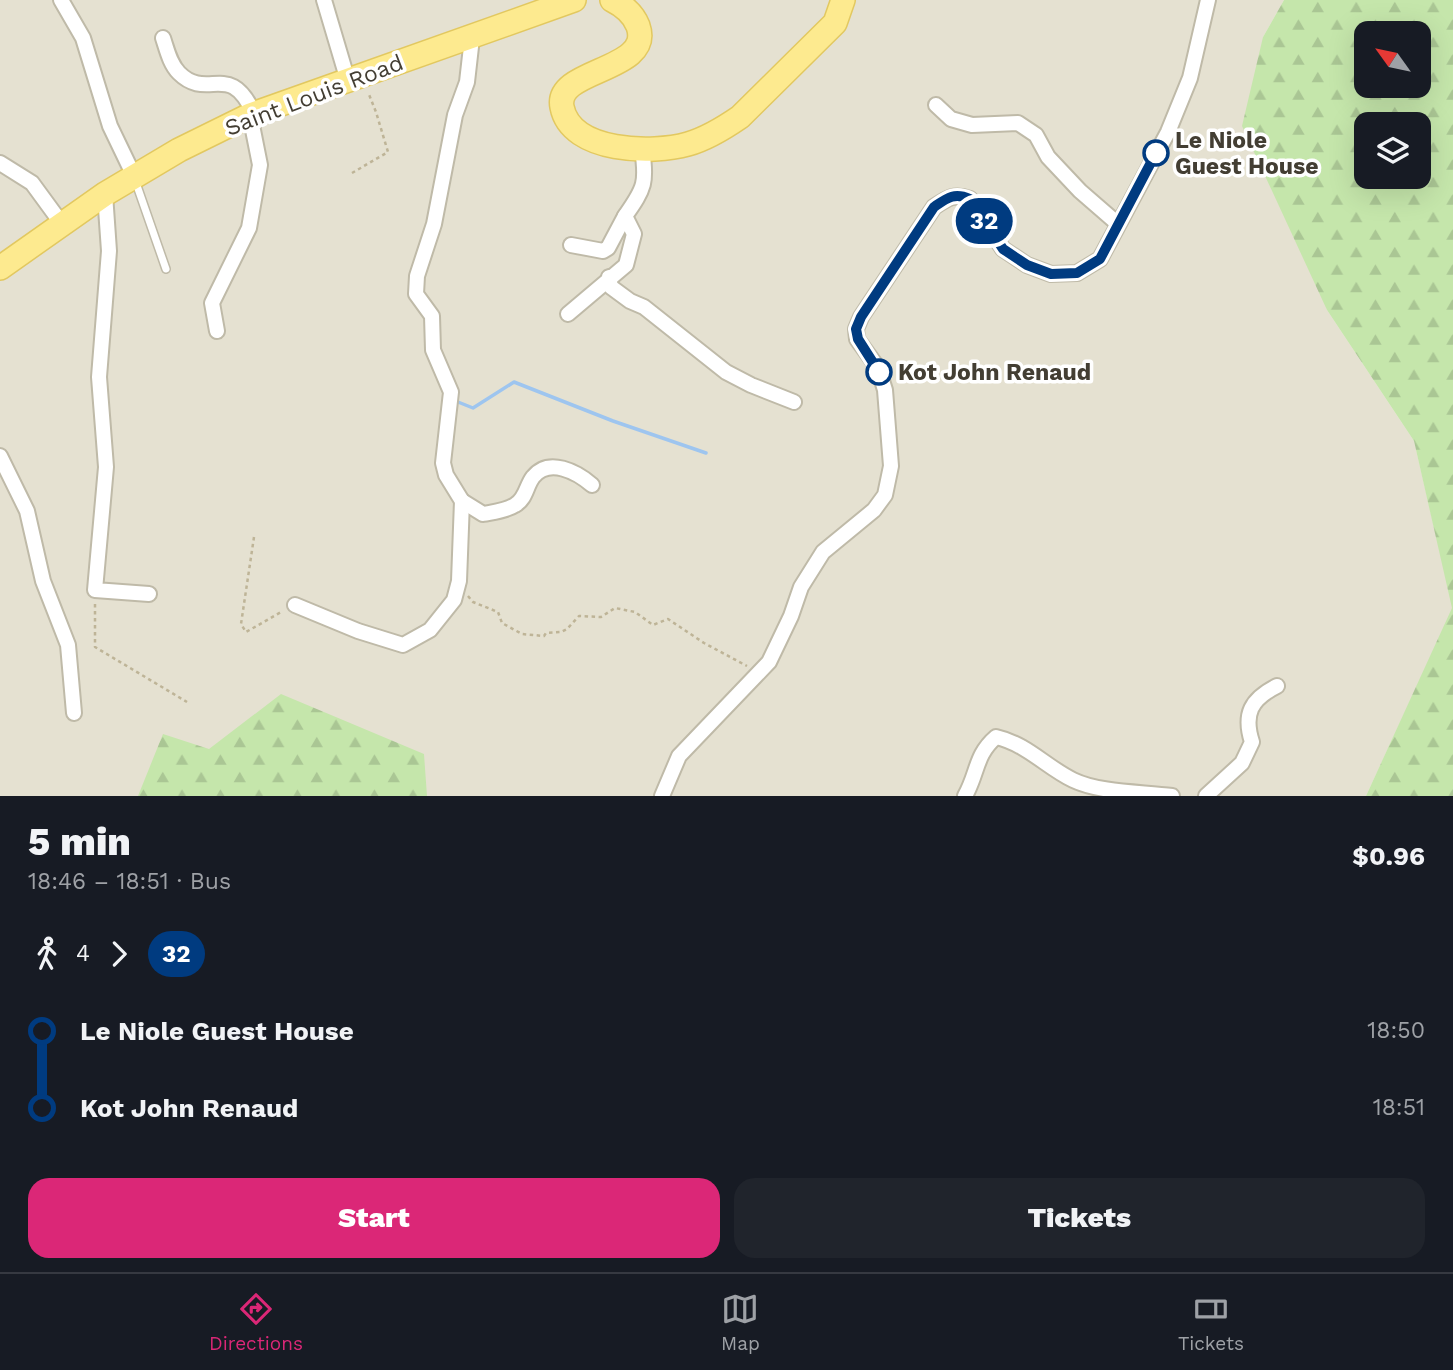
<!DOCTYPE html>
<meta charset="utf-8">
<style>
:root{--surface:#171b24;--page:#20242c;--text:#f1f3f6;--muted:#9ea1a6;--line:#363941;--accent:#db2777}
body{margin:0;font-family:"Work Sans",sans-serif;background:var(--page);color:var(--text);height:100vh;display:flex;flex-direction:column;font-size:26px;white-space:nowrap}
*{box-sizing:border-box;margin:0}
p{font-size:23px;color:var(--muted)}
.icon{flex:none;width:38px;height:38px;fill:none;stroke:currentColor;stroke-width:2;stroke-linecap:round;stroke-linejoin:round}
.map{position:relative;height:796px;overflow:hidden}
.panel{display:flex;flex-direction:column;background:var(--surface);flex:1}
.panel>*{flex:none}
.badge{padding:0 14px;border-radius:23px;font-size:24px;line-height:46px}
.needle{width:46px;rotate:303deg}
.controls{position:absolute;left:1354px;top:21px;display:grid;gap:14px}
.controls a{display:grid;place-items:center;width:77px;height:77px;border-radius:14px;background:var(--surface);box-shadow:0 7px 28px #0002;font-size:35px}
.map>.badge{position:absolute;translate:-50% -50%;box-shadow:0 0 0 4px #fff}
.legs{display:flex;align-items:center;gap:10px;height:77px;padding:0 28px;font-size:23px}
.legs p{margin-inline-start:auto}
.head{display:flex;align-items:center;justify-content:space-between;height:119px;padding:0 28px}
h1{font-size:38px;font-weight:800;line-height:52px}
.action{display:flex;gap:14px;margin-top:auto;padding:14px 28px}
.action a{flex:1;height:80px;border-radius:21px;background:var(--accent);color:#fff;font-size:28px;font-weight:800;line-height:80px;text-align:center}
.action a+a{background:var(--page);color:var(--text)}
ul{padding:0 28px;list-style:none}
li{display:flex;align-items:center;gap:24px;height:77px;font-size:26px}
li i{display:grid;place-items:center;width:10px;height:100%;margin:0 9px;background:currentColor}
li i::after{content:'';width:18px;height:18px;margin:-9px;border:5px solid;border-radius:50%;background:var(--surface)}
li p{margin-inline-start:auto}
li:first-child i{background:linear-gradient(#0000 50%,currentColor 0)}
li:last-child i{background:linear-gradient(currentColor 50%,#0000 0)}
.tabs{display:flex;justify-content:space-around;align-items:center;height:98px;border-top:2px solid var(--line);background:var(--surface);font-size:19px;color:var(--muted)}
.tabs a{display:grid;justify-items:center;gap:4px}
.tabs .selected{color:var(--accent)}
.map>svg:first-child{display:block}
.residential{fill:#e5e1d1}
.forest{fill:url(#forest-firs);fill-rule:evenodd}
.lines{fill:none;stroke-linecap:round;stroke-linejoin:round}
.stream{stroke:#9ec5ef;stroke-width:3.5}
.service-casing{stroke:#bfbaa8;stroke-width:10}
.minor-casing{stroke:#bfbaa8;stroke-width:18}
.primary-casing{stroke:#e2c860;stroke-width:26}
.path{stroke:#beb497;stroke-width:2.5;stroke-dasharray:3.5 3.5;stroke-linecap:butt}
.service{stroke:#fff;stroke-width:7}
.minor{stroke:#fff;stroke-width:14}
.primary{stroke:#fdea8f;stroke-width:23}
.line-1-casing{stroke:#fff;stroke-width:16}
.line-1{stroke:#003b80;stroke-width:10}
.stop-1-dot{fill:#fff;stroke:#003b80;stroke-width:3.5}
.labels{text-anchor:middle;stroke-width:7;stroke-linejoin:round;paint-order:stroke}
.street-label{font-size:23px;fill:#433e33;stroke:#fff}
.stop-label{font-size:23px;font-weight:bold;fill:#433e33;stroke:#fff;text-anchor:start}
</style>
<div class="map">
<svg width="1453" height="796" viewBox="0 0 1453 796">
<defs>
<pattern id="forest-firs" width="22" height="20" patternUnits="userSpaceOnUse" patternTransform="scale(1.75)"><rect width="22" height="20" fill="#c5e6ab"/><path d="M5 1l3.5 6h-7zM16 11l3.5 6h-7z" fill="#aac694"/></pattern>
</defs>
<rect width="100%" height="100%" fill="#f1eee3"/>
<path class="residential" d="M0,0H1284L1263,37L1327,310L1414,441L1453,608L1366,796H0Z"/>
<g class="forest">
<path d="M1284,0H1453V796H1366L1452,608L1414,441L1327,310L1242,126L1263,37ZM1367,33H1419V86H1367ZM1367,124H1419V177H1367Z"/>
<path d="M281,694L424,754L427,796H138L163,734L209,749Z"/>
</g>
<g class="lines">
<path class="stream" d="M458,402L473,408L514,382L613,421L706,453"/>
<defs>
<path id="service" d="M135,180L166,269"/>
<g id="minor">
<path d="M61,0L83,38L110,126L134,176"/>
<path d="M324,0L348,81"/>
<path d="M163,38C167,50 170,64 179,73C208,102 230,59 254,114"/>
<path d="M936,105L951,119L972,125L1018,123L1036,135L1048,157L1080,191L1118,224"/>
<path d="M0,163L32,183L62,224"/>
<path d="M105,194L109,251L99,377L106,467L95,590L149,594"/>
<path d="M571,245L603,251L608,248L625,216"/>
<path d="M609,277L611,287L630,301L644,307L726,372L751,385L794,402"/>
<path d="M568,314L626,265L634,234L625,216C645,188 647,182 642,149"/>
<path d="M217,331L212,303L249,228L260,165L250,115"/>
<path d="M0,456L27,511L43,581L68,645L74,713"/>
<path d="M462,501L483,514C493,512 506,511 515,505C526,499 526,486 533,477C549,457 577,472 592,485"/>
<path d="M295,605L358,631L403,645L430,630L454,600L459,581L462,501L446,475L443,463L451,392L433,350L432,316L416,294L417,276L434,224L455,115L467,82L472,38"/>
<path d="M662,796L679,756L769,662L791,616L801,587L823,552L874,510L885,495L891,466L885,390L878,368L857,339L856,329L861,317L934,207C947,198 954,193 970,199L1003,249L1027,265L1051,274L1077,273L1100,259L1168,132L1190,78L1208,0"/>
<path d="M965,796C978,773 975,755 996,737C1027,744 1046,767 1073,780C1100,793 1142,792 1172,796"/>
<path d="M1206,796L1242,763L1252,742C1243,714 1251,699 1277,686"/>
</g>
<g id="primary">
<path d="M612,0C624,6 633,13 638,26C654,72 554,68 562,107C571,153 653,154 688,144C706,139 724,128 740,117L835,23L843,0"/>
<path d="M0,268L105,194L179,150L250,115L574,0"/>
</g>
</defs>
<use href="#service" class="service-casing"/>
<use href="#minor" class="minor-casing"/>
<use href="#primary" class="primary-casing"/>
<g class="path">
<path d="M352,173L388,152L376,112L368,92"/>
<path d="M254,537L241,624L246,632L283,611"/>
<path d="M468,596L473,602L498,612L502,623L522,634L544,636L546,633L561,632L567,629L579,616L601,617L615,608L635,612L653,625L668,619L704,643L747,666"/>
<path d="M95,604V647L187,702"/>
</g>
<use href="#service" class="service"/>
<use href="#minor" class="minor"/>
<use href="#primary" class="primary"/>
</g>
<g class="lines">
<defs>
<path id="line-1" d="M879,372L858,339L856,329L861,317L934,207C947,198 954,192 970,199L1003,249L1027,265L1051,274L1077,273L1100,259L1156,153"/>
</defs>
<use href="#line-1" class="line-1-casing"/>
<use href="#line-1" class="line-1"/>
</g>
<g class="stop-1-dot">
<circle cx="1156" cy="153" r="12"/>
<circle cx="879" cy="372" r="12"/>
</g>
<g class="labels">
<g class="street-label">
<text transform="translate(314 95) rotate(-21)" y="8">Saint Louis Road</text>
</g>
<g class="stop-label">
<text x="1175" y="148">Le Niole<tspan x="1175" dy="26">Guest House</tspan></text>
<text x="898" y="380">Kot John Renaud</text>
</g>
</g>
</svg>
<div class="controls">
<a><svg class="needle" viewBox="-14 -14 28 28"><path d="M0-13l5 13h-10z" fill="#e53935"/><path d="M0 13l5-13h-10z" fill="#9ea1a6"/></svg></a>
<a><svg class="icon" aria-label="layers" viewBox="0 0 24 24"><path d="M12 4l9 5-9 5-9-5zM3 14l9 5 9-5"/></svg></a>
</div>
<b class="badge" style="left:984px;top:221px;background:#003b80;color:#fff">32</b>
</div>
<section class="panel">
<div class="head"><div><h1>5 min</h1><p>18:46 – 18:51 · Bus</p></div><b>$0.96</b></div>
<div class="legs"><svg class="icon" aria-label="walk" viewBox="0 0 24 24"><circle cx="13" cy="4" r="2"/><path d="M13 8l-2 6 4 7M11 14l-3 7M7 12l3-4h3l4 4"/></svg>4<svg class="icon" aria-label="forward" viewBox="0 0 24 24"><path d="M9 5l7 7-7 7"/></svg><b class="badge" style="background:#003b80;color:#fff">32</b></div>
<ul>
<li><i style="color:#003b80"></i><b>Le Niole Guest House</b><p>18:50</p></li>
<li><i style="color:#003b80"></i><b>Kot John Renaud</b><p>18:51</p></li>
</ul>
<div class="action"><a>Start</a><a>Tickets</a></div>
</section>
<nav class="tabs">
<a class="selected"><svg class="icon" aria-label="directions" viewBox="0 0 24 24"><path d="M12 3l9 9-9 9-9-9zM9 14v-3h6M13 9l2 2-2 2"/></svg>Directions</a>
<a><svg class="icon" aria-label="map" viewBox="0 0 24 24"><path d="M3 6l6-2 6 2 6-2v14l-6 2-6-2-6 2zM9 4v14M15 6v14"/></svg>Map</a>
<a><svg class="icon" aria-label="tickets" viewBox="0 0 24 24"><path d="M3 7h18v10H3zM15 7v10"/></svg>Tickets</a>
</nav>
